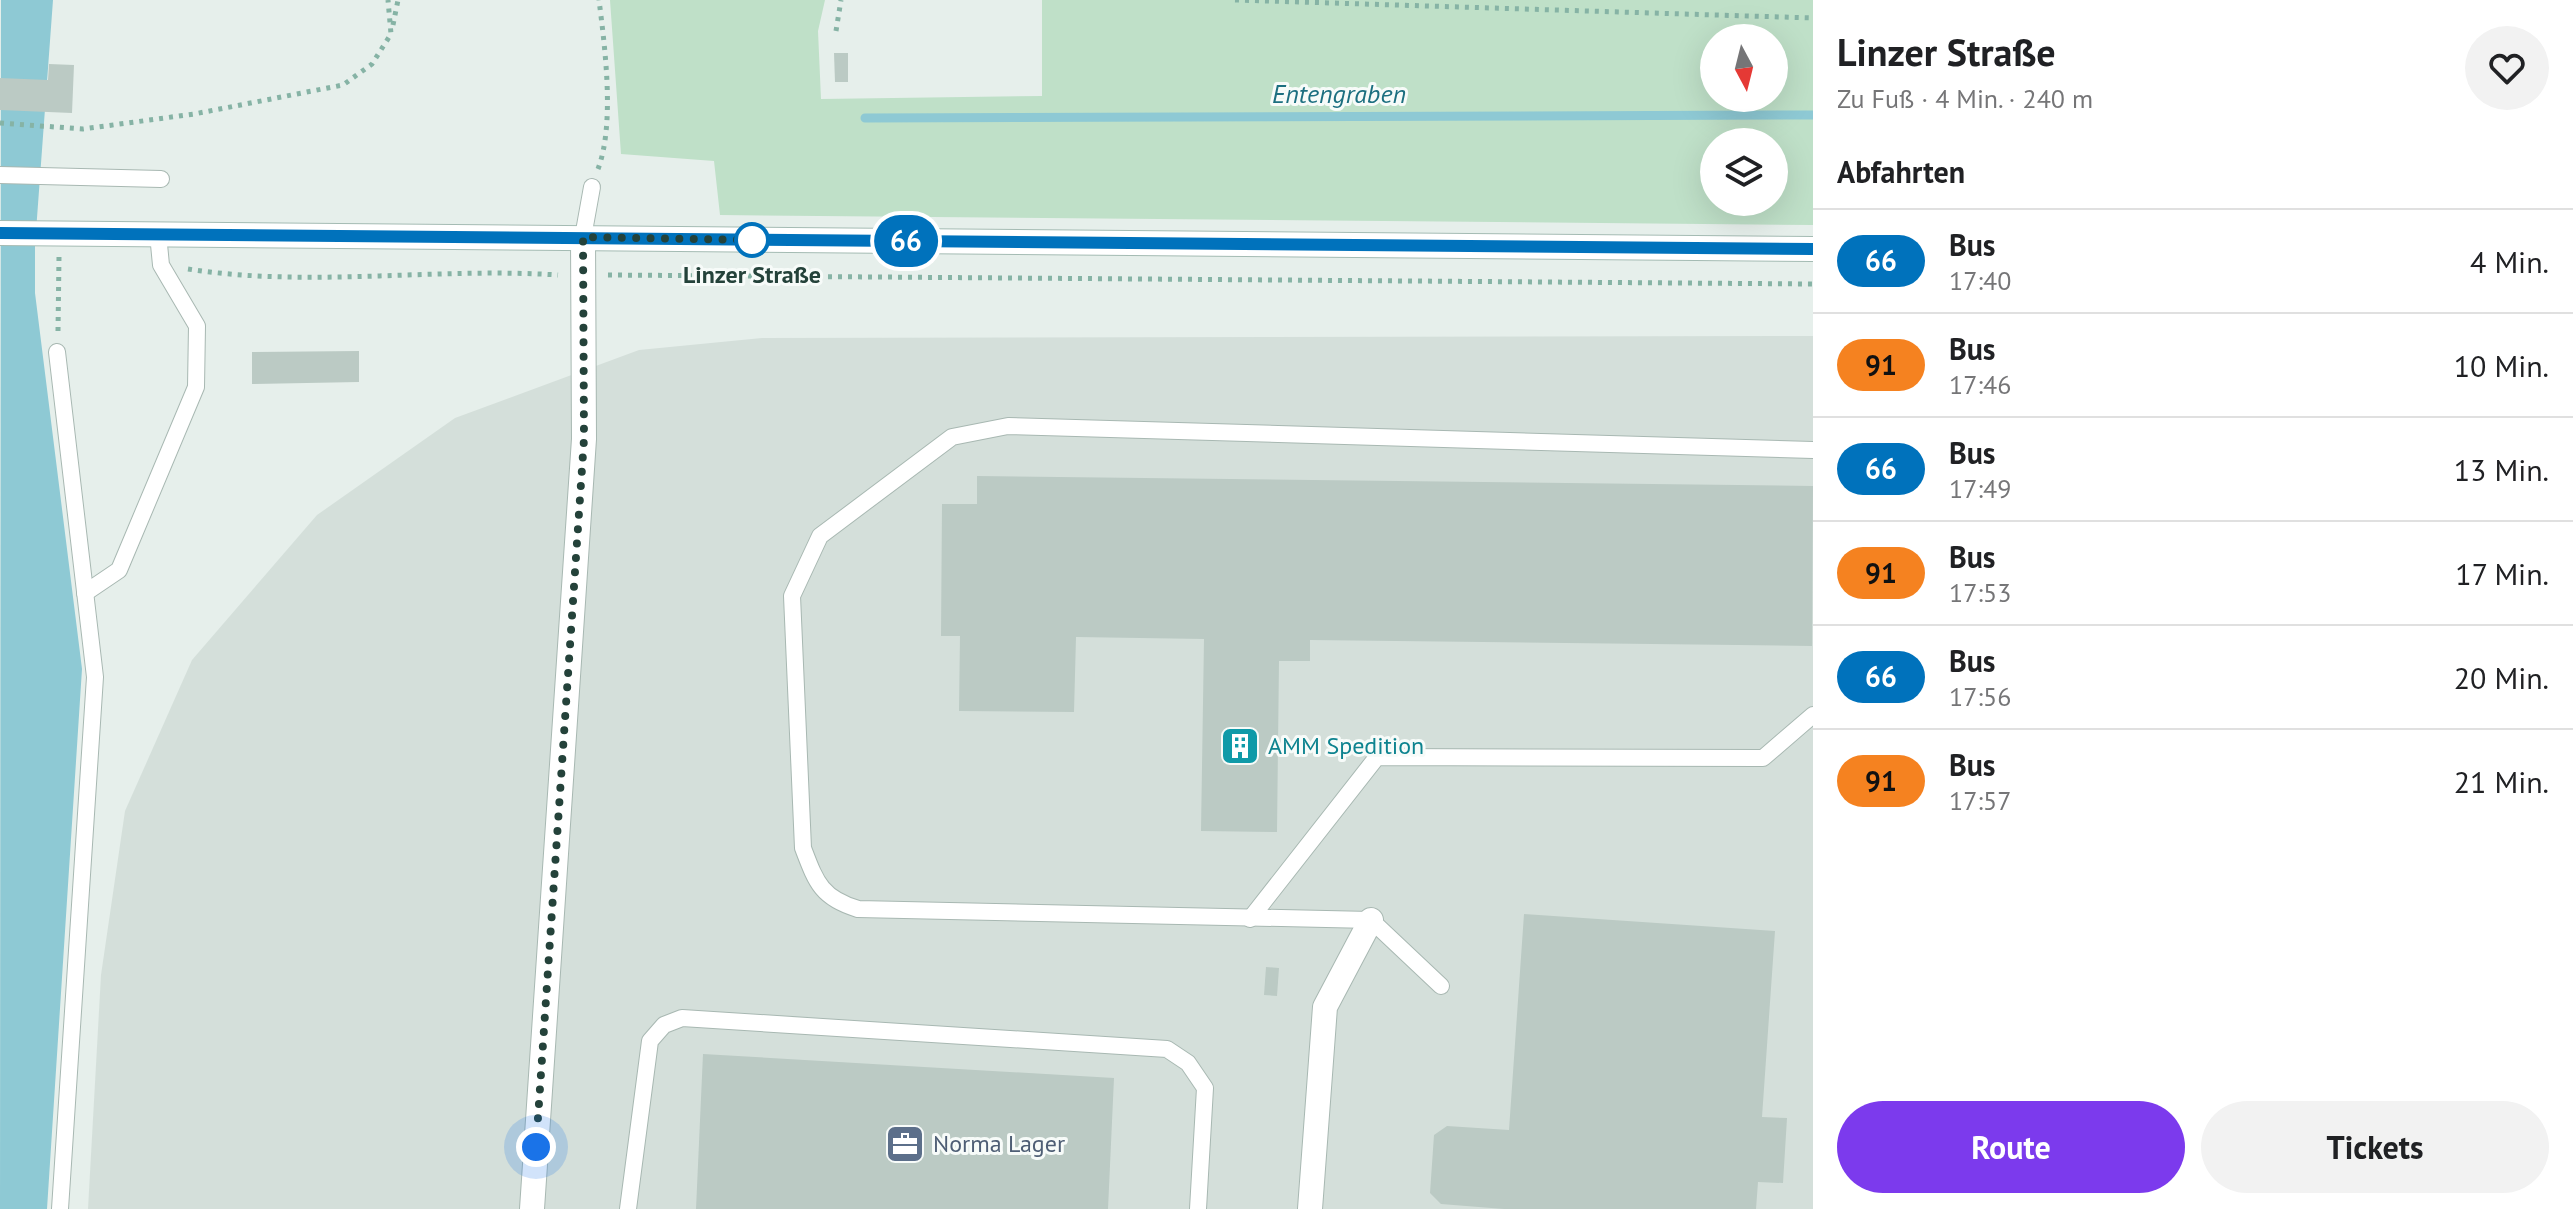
<!DOCTYPE html>
<html lang="de">
<meta charset="utf-8">
<style>
:root{--surface:#fff;--page:#f2f2f2;--text:#202124;--muted:#757577;--line:#e0e0e0;--accent:#7c3aed}
body{margin:0;font-family:"PT Sans",sans-serif;background:var(--page);color:var(--text);height:100vh;display:flex;flex-direction:column;font-size:30px;white-space:nowrap}
*{box-sizing:border-box;margin:0}
p{font-size:26px;color:var(--muted)}
.icon{flex:none;width:44px;height:44px;fill:none;stroke:currentColor;stroke-width:2;stroke-linecap:round;stroke-linejoin:round}
.map{position:relative;flex:1;overflow:hidden}
.sheet{display:flex;flex-direction:column;background:var(--surface);width:760px}
.sheet>*{flex:none}
.badge{padding:0 16px;border-radius:26px;font-size:28px;line-height:52px}
.needle{width:52px;rotate:173deg}
.tools{position:absolute;left:1700px;top:24px;display:grid;gap:16px}
.tools a{display:grid;place-items:center;width:88px;height:88px;border-radius:50%;background:var(--surface);box-shadow:0 8px 32px #0002;font-size:40px}
.you{position:absolute;width:40px;height:40px;margin:-20px;border:6px solid #fff;border-radius:50%;background:#1a73e8;box-shadow:0 0 0 12px #1a73e833}
.map>.badge{position:absolute;translate:-50% -50%;box-shadow:0 0 0 4px #fff}
h2{padding:0 24px;font-size:30px;line-height:72px}
.round{display:grid;place-items:center;flex:none;width:84px;height:84px;border-radius:42px;background:var(--page)}
.overview{display:flex;align-items:center;justify-content:space-between;height:136px;padding:0 24px}
h1{font-size:38px;font-weight:700;line-height:60px}
.action{display:flex;gap:16px;margin-top:auto;padding:16px 24px}
.action a{flex:1;height:92px;border-radius:48px;background:var(--accent);color:#fff;font-size:32px;font-weight:700;line-height:92px;text-align:center}
.action a+a{background:var(--page);color:var(--text)}
ul{padding:0;list-style:none}
li{display:flex;align-items:center;gap:24px;height:104px;padding:0 24px;border-top:2px solid var(--line)}
li div{flex:1}
li b{display:block;font-size:30px}
li em{font-style:normal}
li .badge{min-width:88px;font-weight:700;text-align:center}
main{display:flex;flex:1;min-height:0}
.map>svg:first-child{display:block}
.built{fill:#d4dfda}
.green{fill:#bfe0c8;fill-rule:evenodd}
.water{fill:#8ec9d4}
.lines{fill:none;stroke-linecap:round;stroke-linejoin:round}
.stream{stroke:#8ec9d4;stroke-width:9}
.building{fill:#bbcac4}
.service-casing{stroke:#a8b8b2;stroke-width:18}
.minor-casing{stroke:#a8b8b2;stroke-width:26}
.secondary-casing{stroke:#a4bbb3;stroke-width:26}
.path{stroke:#86b3a5;stroke-width:5;stroke-dasharray:4 6;stroke-linecap:butt}
.service{stroke:#fff;stroke-width:16}
.minor{stroke:#fff;stroke-width:24}
.secondary{stroke:#fff;stroke-width:24}
.line-casing{stroke:#fff;stroke-width:18}
.line{stroke:#0072bc;stroke-width:12}
.walk{stroke:#24423a;stroke-width:8;stroke-dasharray:0 14.4}
.stop-dot{fill:#fff;stroke:#0072bc;stroke-width:4}
.labels{text-anchor:middle;stroke-width:6;stroke-linejoin:round;paint-order:stroke}
.stop-label{font-size:24px;font-weight:bold;fill:#24423a;stroke:#f7fbf9}
.culture-label{font-size:24px;fill:#0d838f;stroke:#f7fbf9;text-anchor:start}
.service-label{font-size:24px;fill:#4e5e75;stroke:#f7fbf9;text-anchor:start}
.water-label{font-size:26px;font-style:italic;fill:#1c6f80;stroke:#f7fbf9}
</style>
<main>
<div class="map">
<svg width="1813" height="1209" viewBox="0 0 1813 1209">
<rect width="100%" height="100%" fill="#e6efeb"/>
<path class="built" d="M1813,336V1209H88L101,975L125,811L192,660L317,515L455,418L639,350L762,338Z"/>
<path class="green" d="M610,0H825L818,31L821,99L1042,96V0H1813V225L720,215L714,161L621,154ZM1714,38H1774V98H1714ZM1714,142H1774V202H1714Z"/>
<path class="water" d="M1,0H53L35,245V293L82,669L47,1209H0Z"/>
<g class="lines">
<path class="stream" d="M865,118L1813,115"/>
</g>
<g class="building">
<path d="M834,53H848V82H835Z"/>
<path d="M49,64L74,65L72,113L0,110V78L48,80Z"/>
<path d="M359,351V382L252,384V352Z"/>
<path d="M977,476L1813,486L1812,646L1310,640V661H1279L1277,832L1201,831L1204,639L1076,637L1074,712L959,711L960,636H941L942,504H977Z"/>
<path d="M1524,914L1775,931L1762,1117L1787,1118L1783,1183L1758,1182L1756,1209H1504L1441,1204L1430,1193L1434,1135L1447,1126L1509,1130Z"/>
<path d="M1266,967L1279,968L1277,996L1264,995Z"/>
<path d="M703,1054L1114,1078L1108,1209H696Z"/>
</g>
<g class="lines">
<defs>
<g id="service">
<path d="M0,175L161,179"/>
<path d="M583,237L592,187"/>
<path d="M57,352L95,677L60,1209"/>
<path d="M85,593L119,570L196,387L197,326L161,265L158,234"/>
<path d="M1250,919L1377,757L1763,758L1813,715"/>
<path d="M1441,986L1371,920L858,909C821,898 816,882 803,848L792,596L820,536L952,437L1008,426L1813,450"/>
<path d="M628,1209L650,1041L664,1025L682,1018L1167,1049L1188,1063L1205,1088L1198,1209"/>
</g>
<g id="minor">
<path d="M532,1209L584,439L583,237"/>
<path d="M1310,1209L1325,1007L1371,920"/>
</g>
<path id="secondary" d="M0,233L1813,249"/>
</defs>
<use href="#service" class="service-casing"/>
<use href="#minor" class="minor-casing"/>
<use href="#secondary" class="secondary-casing"/>
<g class="path">
<path d="M1235,0L1813,18"/>
<path d="M393,25L398,0"/>
<path d="M836,31L841,0"/>
<path d="M0,123L83,129L194,114L343,85L372,64L391,34L388,0"/>
<path d="M598,169C615,124 605,48 599,0"/>
<path d="M188,269C310,288 436,267 558,275"/>
<path d="M608,275L1813,284"/>
<path d="M58,331L59,257"/>
</g>
<use href="#service" class="service"/>
<use href="#minor" class="minor"/>
<use href="#secondary" class="secondary"/>
</g>
<g class="lines">
<defs>
<path id="line" d="M0,233L1813,249"/>
</defs>
<use href="#line" class="line-casing"/>
<use href="#line" class="line"/>
<path class="walk" d="M536,1147L584,439L583,237L752,240"/>
</g>
<defs>
<symbol id="building-square" viewBox="-11 -11 22 22"><rect x="-9" y="-9" width="18" height="18" rx="4" fill="#0f9aa8" stroke="#f7fbf9"/><path d="M-4-6H4V6H1V3H-1V6H-4ZM-2.5-4.3h1.7v1.8h-1.7ZM.8-4.3h1.7v1.8H.8ZM-2.5-1h1.7V.8h-1.7ZM.8-1h1.7V.8H.8Z" fill="#fff"/></symbol>
<symbol id="office-square" viewBox="-11 -11 22 22"><rect x="-9" y="-9" width="18" height="18" rx="4" fill="#5c6f8a" stroke="#f7fbf9"/><path d="M-6-3h4V-5.5h4V-3h4V5H-6ZM-1-4.5V-3h2v-1.5ZM-6 0V1H6V0Z" fill="#fff"/></symbol>
</defs>
<g fill-rule="evenodd">
<use href="#building-square" x="1218" y="724" width="44" height="44"/>
<use href="#office-square" x="883" y="1122" width="44" height="44"/>
</g>
<circle class="stop-dot" cx="752" cy="240" r="16"/>
<g class="labels">
<g class="stop-label">
<text x="752" y="283">Linzer Straße</text>
</g>
<g class="culture-label">
<text x="1268" y="754">AMM Spedition</text>
</g>
<g class="service-label">
<text x="933" y="1152">Norma Lager</text>
</g>
<g class="water-label">
<text x="1339" y="103">Entengraben</text>
</g>
</g>
</svg>
<div class="tools">
<a><svg class="needle" viewBox="-14 -14 28 28"><path d="M0-13l5 13h-10z" fill="#e53935"/><path d="M0 13l5-13h-10z" fill="#757577"/></svg></a>
<a><svg class="icon" aria-label="layers" viewBox="0 0 24 24"><path d="M12 4l9 5-9 5-9-5zM3 14l9 5 9-5"/></svg></a>
</div>
<div class="you" style="left:536px;top:1147px"></div>
<b class="badge" style="left:906px;top:241px;background:#0072bc;color:#fff">66</b>
</div>
<section class="sheet">
<div class="overview"><div><h1>Linzer Straße</h1><p>Zu Fuß · 4 Min. · 240 m</p></div><a class="round"><svg class="icon" aria-label="heart" viewBox="0 0 24 24"><path d="M12 20l-8-8c-3-5 5-10 8-4 3-6 11-1 8 4z"/></svg></a></div>
<h2>Abfahrten</h2>
<ul>
<li><span class="badge" style="background:#0072bc;color:#fff">66</span><div><b>Bus</b><p>17:40</p></div><em>4 Min.</em></li>
<li><span class="badge" style="background:#f58220;color:#111">91</span><div><b>Bus</b><p>17:46</p></div><em>10 Min.</em></li>
<li><span class="badge" style="background:#0072bc;color:#fff">66</span><div><b>Bus</b><p>17:49</p></div><em>13 Min.</em></li>
<li><span class="badge" style="background:#f58220;color:#111">91</span><div><b>Bus</b><p>17:53</p></div><em>17 Min.</em></li>
<li><span class="badge" style="background:#0072bc;color:#fff">66</span><div><b>Bus</b><p>17:56</p></div><em>20 Min.</em></li>
<li><span class="badge" style="background:#f58220;color:#111">91</span><div><b>Bus</b><p>17:57</p></div><em>21 Min.</em></li>
</ul>
<div class="action"><a>Route</a><a>Tickets</a></div>
</section>
</main>
